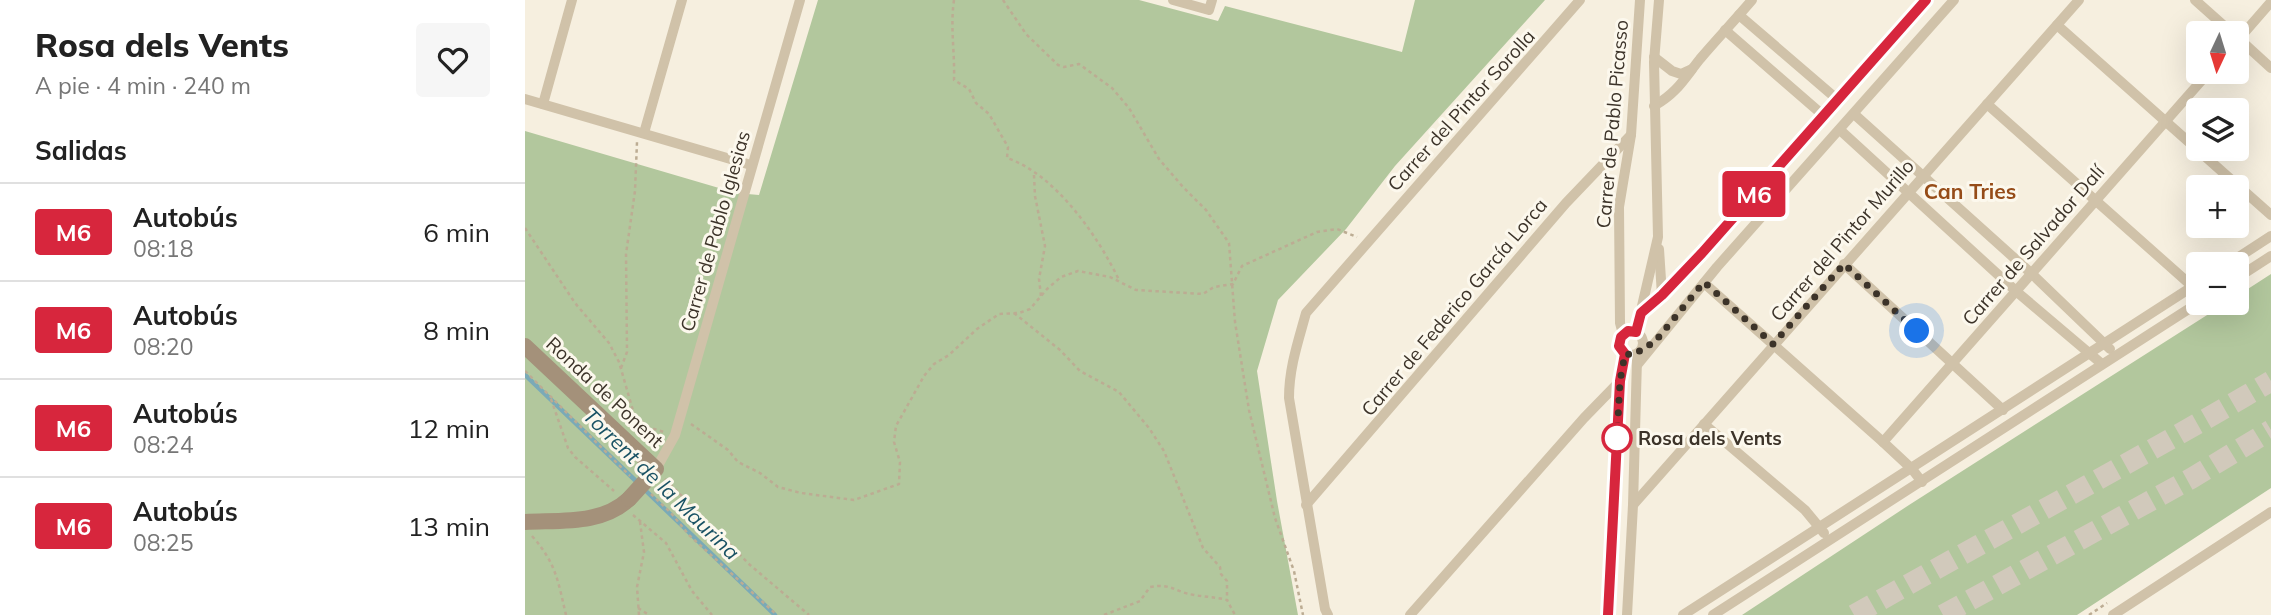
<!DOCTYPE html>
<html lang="es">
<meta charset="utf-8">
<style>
:root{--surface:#fff;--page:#f6f6f6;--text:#222;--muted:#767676;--line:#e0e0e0}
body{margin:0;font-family:Mulish,sans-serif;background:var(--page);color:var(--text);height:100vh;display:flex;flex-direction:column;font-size:26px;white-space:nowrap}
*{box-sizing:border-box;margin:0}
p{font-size:23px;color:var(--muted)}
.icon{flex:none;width:38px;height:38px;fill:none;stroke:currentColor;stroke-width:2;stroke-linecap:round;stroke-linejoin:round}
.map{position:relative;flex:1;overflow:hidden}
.panel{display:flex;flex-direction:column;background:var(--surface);width:525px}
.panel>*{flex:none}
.badge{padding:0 14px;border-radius:5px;font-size:24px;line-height:46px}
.needle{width:46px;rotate:184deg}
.tools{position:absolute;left:1661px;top:21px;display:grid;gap:14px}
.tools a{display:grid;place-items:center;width:63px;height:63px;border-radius:7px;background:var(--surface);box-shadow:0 7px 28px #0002;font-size:35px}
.you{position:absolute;width:35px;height:35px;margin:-18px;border:5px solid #fff;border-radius:50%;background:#1a73e8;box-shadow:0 0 0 10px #1a73e833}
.map>.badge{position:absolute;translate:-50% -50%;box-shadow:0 0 0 4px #fff}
h2{padding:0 35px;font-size:26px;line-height:63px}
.round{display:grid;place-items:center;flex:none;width:74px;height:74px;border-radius:7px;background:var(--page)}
.headline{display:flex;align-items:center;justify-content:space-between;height:119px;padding:0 35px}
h1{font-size:33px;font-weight:800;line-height:52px}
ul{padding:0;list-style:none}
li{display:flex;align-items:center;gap:21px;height:98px;padding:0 35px;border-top:2px solid var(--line)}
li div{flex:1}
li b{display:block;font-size:26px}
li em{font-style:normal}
li .badge{min-width:77px;font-weight:700;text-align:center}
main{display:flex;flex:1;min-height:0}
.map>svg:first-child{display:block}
.green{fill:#b2c79d}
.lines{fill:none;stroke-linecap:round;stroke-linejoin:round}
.stream{stroke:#7aaab7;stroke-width:4.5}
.motorway-tunnel{stroke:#d1c9bb;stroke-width:21;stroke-dasharray:21 10;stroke-linecap:butt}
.path{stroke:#bcac93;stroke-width:2.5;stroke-dasharray:3.5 3.5;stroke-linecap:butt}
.minor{stroke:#d0c2a9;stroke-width:10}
.secondary{stroke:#a4917a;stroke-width:16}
.secondary-bridge{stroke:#a4917a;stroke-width:16}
.line-casing{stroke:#fff;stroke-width:16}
.line{stroke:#d7263d;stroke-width:10}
.walk{stroke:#3c3329;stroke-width:7;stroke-dasharray:0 12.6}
.stop-dot{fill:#fff;stroke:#d7263d;stroke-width:3.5}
.labels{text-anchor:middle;stroke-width:6;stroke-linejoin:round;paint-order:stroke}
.street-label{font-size:19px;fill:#3c3329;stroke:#fcf8ed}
.stop-label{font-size:19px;font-weight:bold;fill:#3c3329;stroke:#fcf8ed;text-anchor:start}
.neighbourhood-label{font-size:21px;font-weight:bold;fill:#964c18;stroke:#fcf8ed}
.water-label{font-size:21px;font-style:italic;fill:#195264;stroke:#fcf8ed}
</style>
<main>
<section class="panel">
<div class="headline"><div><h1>Rosa dels Vents</h1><p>A pie · 4 min · 240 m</p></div><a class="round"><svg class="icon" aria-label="heart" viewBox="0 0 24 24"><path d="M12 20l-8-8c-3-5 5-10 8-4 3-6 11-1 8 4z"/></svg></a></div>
<h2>Salidas</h2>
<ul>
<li><span class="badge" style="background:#d7263d;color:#fff">M6</span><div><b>Autobús</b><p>08:18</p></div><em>6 min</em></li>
<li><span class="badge" style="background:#d7263d;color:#fff">M6</span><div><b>Autobús</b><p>08:20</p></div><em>8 min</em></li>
<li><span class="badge" style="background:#d7263d;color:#fff">M6</span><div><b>Autobús</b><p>08:24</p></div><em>12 min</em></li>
<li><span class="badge" style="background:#d7263d;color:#fff">M6</span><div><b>Autobús</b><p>08:25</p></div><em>13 min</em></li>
</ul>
</section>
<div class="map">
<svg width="1746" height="615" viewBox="0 0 1746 615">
<rect width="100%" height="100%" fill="#f6efdf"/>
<g class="green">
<path d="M293,0H614L693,21L700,6L877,52L890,0H1020L870,166L821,229L753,300L732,371L752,501L773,615H0V131L211,193L234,195Z"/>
<path d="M1746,274V488L1552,615H1217L1384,505L1701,303H1712V296Z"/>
</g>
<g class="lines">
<g class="stream">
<path d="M0,375L113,483"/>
<path d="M119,489L250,615"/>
</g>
<g class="motorway-tunnel">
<path d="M1329,615C1468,536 1609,462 1746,381"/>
<path d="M1418,615L1667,478L1746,430"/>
</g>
<g class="path">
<path d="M429,0C425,27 430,53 429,80L444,89L451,103L464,114L483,147L482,158C530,174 573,236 594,280"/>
<path d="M478,0L501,34L533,65L539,67L554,64L587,88L604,108L634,159L658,187L681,210L704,243L710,322L724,410L750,518L769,571L778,615"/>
<path d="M509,175L510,196L520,246L514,279L516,296"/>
<path d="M0,228L50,303L84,343L94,362L115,435"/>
<path d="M489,313L535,350L555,371L594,392L624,428L639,451L678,548L695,567L696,574L702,581V600"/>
<path d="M96,368L102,352L101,254L110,191L112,142"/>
<path d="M0,371L105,476"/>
<path d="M26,399L43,448L50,457L89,491"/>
<path d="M111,417L123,427L139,432"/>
<path d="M166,424L203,450L213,462L235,473L253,487L276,493L329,500L374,484L375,462L369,442L371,426L399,376L409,364L424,355L452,329L474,314L494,313L505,309L522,289L536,277L553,271L585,277L611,290L678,294L689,287L708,284L717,266L792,232L812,229L832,237"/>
<path d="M140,479L225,565L284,615"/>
<path d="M126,494L146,513L164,535L252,615"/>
<path d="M108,515L141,543L167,591L187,615"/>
<path d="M7,536C31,563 33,581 41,615"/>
<path d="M113,608L124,615"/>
<path d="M114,615L112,587L119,552L115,522"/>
<path d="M579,615L615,601L625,587C646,583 650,592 669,595C680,597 691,597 702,600L710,615"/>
<path d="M1564,615L1582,603"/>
</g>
<g class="minor">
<path d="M648,0L684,10L687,0"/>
<path d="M1670,0L1707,33"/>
<path d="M1214,15L1313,100"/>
<path d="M1532,25L1746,215"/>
<path d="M1200,30L1299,116"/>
<path d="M1712,37L1746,68"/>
<path d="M1712,41L1746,2"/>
<path d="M1129,57L1147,71L1156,74L1167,69"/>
<path d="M0,99L226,165"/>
<path d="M18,104L47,0"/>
<path d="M1462,104L1668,287"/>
<path d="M1129,106C1152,93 1159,79 1175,59C1192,39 1210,20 1227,0"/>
<path d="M1329,114L1507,274L1585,349"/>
<path d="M1315,130L1492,292L1577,364"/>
<path d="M119,133L157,0"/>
<path d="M1134,249L1137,295"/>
<path d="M1319,264L1478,410"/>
<path d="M1703,264L1746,236"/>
<path d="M1712,278L1746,256"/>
<path d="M1179,283L1358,442L1387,469L1397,482"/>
<path d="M1116,313L1137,295L1177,253L1402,0"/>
<circle cx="1106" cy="343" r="12"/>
<path d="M1111,332L1133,237L1129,62L1134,0"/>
<path d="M1098,334L1095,323L1094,207L1106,135L1115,0"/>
<path d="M1112,365L1192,267L1429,0"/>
<path d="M1179,424L1280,510L1299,533"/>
<path d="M1358,442L1684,72"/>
<path d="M131,469L150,435L275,0"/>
<path d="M781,505L1041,203L1106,135"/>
<path d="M1108,505L1554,0"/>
<path d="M803,615L800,609L764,398C764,368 773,342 781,313L1055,0"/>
<path d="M885,615L1059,418L1095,381"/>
<path d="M1083,615L1095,381L1100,354"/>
<path d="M1102,615L1108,505L1112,359"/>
<path d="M1158,615L1673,283"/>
<path d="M1188,615L1673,303"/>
<path d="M1588,615L1746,512"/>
</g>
<g class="secondary">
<path d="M0,346L131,469L125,476"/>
<path d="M0,522C36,520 76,525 104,499"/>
</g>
<path class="secondary-bridge" d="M104,499L125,476"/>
</g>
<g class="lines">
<defs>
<path id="line" d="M1083,615L1095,381L1100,354L1094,346L1096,337L1103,331L1111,332L1116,313L1137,295L1177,253L1401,0"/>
</defs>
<use href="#line" class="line-casing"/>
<use href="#line" class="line"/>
<path class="walk" d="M1092,438L1095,381L1100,354L1111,355L1119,346L1128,344L1179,282L1248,344L1319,264L1392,331"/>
</g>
<circle class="stop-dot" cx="1092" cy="438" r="14"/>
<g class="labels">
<g class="street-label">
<text transform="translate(936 110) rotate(-48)" y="7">Carrer del Pintor Sorolla</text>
<text transform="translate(1087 124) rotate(-85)" y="7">Carrer de Pablo Picasso</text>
<text transform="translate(190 231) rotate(-74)" y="7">Carrer de Pablo Iglesias</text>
<text transform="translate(1317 240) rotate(-49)" y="7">Carrer del Pintor Murillo</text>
<text transform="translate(1508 245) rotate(-49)" y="7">Carrer de Salvador Dalí</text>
<text transform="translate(929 307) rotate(-50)" y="7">Carrer de Federico García Lorca</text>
<text transform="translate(80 392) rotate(43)" y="7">Ronda de Ponent</text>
</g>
<g class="stop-label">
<text x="1113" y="445">Rosa dels Vents</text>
</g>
<g class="neighbourhood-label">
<text x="1445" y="199">Can Tries</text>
</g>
<g class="water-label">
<text transform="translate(136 484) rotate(44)" y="7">Torrent de la Maurina</text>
</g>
</g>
</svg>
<div class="tools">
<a><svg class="needle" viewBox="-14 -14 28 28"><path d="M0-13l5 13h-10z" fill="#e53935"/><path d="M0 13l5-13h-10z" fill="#767676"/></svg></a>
<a><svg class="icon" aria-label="layers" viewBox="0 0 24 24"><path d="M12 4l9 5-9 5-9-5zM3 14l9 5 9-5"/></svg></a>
<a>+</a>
<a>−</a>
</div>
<div class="you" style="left:1392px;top:331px"></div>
<b class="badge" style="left:1229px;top:194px;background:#d7263d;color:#fff">M6</b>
</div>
</main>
